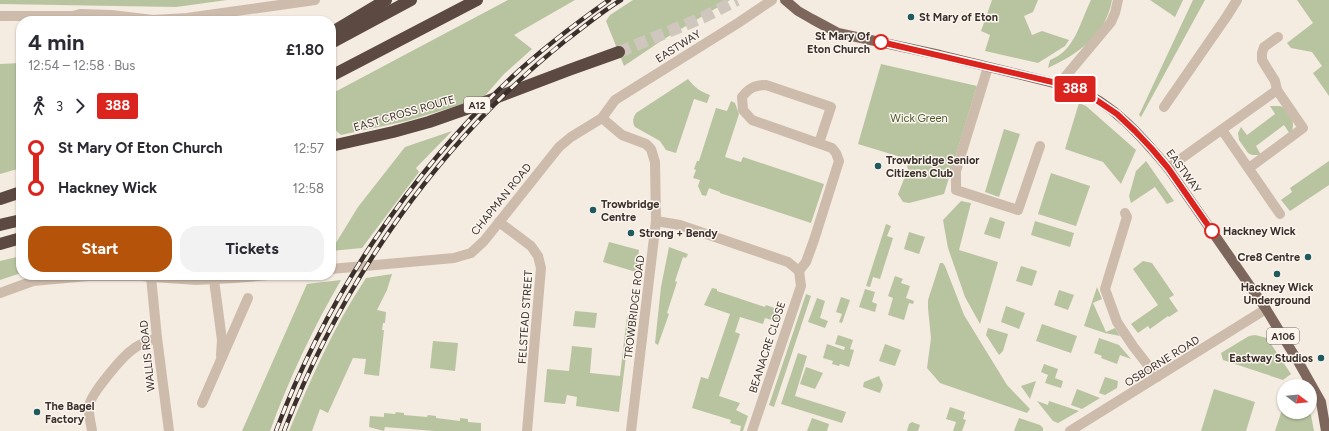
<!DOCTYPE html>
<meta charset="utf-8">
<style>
:root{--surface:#fff;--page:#f2f2f3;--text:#2b2b33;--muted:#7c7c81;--accent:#b45309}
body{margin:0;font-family:Figtree,sans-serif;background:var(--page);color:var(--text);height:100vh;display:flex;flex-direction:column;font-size:15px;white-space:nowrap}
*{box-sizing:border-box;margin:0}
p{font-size:13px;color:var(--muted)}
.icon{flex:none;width:22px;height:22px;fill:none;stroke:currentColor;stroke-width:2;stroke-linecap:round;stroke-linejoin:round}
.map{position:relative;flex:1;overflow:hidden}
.side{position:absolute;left:16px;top:16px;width:320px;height:264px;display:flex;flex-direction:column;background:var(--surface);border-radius:16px;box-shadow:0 1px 3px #0004}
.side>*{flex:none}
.badge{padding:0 8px;border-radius:3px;font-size:14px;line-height:26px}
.needle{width:26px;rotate:106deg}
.fabs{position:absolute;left:1277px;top:379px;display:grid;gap:8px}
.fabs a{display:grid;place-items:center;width:40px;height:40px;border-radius:50%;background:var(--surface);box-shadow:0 1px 3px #0004;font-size:20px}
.map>.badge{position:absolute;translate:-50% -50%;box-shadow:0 0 0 2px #fff}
.legs{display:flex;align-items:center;gap:6px;height:44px;padding:0 12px;font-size:13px}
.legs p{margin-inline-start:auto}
.headline{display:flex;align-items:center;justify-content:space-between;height:68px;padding:0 12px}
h1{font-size:22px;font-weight:700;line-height:30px}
.primary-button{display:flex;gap:8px;margin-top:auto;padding:8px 12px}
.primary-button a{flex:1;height:46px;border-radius:16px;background:var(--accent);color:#fff;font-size:16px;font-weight:700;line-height:46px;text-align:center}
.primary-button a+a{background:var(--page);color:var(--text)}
ul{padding:0 12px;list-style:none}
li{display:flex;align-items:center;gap:14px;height:40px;font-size:15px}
li i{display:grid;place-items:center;width:6px;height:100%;margin:0 5px;background:currentColor}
li i::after{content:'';width:10px;height:10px;margin:-5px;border:3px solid;border-radius:50%;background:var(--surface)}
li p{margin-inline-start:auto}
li:first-child i{background:linear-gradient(#0000 50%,currentColor 0)}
li:last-child i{background:linear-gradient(currentColor 50%,#0000 0)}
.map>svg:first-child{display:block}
.green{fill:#b8c4a0}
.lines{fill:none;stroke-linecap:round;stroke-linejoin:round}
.highway-tunnel{stroke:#cfc6bd;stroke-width:12;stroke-dasharray:12 6;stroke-linecap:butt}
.minor{stroke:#cdbbac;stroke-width:10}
.major{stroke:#7d675c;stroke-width:10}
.highway{stroke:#5c4a42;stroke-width:12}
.rail-casing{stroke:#3b302b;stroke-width:4.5}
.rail{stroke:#fbf5ee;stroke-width:3;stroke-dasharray:9;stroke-linecap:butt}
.line-1-casing{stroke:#fff;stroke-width:9}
.line-1{stroke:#dc241f;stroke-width:6}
.poi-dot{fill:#1f5a5e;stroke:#fbf5ee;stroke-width:1.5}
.stop-1-dot{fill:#fff;stroke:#dc241f;stroke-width:2}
.labels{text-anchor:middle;stroke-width:3;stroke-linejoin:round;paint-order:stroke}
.shield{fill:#fbf5ee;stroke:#756b66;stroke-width:1}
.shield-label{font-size:10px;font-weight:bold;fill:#3b302b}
.poi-label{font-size:11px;font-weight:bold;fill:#3b302b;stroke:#fbf5ee;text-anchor:start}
.stop-label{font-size:11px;font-weight:bold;fill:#3b302b;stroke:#fbf5ee;text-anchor:end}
.street-label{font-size:11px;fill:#3b302b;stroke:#fbf5ee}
.park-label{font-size:11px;fill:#4a5a2e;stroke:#fbf5ee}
</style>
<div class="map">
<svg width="1329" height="431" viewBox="0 0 1329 431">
<rect width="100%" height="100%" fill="#f4ebe1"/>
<g class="green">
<path d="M0,0H227L176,7L0,4Z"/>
<path d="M508,0H575L514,35L532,49L504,74L483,98L407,121L341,135L331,126V94Z"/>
<path d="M633,0H730L664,39L624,66L606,21L610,15Z"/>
<path d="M992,0H1038L1033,12L1024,16L1032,35L1042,31L1069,40L1065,46L1038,63L985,51L990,35L981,31Z"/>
<path d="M1091,0H1112C1106,35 1078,54 1048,68L1050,60C1075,51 1080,22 1091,0Z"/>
<path d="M1150,0H1183L1175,17Z"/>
<path d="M1193,0H1205L1141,117L1139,115Z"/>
<path d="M1297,0H1329V96L1313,73L1322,66L1312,52L1291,48L1287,43L1313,23Z"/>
<path d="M21,63V168L0,174V64Z"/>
<path d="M881,64L977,86L944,194L909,203L903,202L898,194L908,169L904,158L858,144Z"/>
<path d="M688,79C694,87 701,92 710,95L707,103L694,99L676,153L666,150L660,141L635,127C632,122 633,118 636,113Z"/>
<path d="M731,101L735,103L739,114L725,157L741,162L743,157L824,184L811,223L720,193V192L709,188L706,196L702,195L698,186L700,180L693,178L696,170L694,169L697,161H699L716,108L727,111Z"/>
<path d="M1079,103L1086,106L1136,150L1121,184L1103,162L1065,149Z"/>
<path d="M1270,106C1273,106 1277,106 1280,106C1291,110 1297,125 1290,134L1284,125L1256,146L1261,155H1252L1248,153L1239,140L1238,133L1241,127L1247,135L1275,114Z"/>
<path d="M1004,129L1020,134L999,197L985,192Z"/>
<path d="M452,131L416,168L419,172L362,248L331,251L358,207L405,147Z"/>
<path d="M1146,161L1174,201L1167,204L1155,187L1131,203L1129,196L1136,171Z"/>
<path d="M1329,161V185L1290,211L1281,200L1292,192L1290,188Z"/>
<path d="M1051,173L1090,186L1076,226L1038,214Z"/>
<path d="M961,201L971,203L959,250L998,262L980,324L965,297L948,248L943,220Z"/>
<path d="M990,217L1005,222L1000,239L984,234Z"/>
<path d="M1035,221L1074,233L1070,247L1031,235Z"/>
<path d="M886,224L891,226L887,236L893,238L880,279L873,277L870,287L866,286Z"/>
<path d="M909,232L925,237L919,254L904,249Z"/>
<path d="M609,242L639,250L636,272L603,262Z"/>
<path d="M669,247L688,254L686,258L683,257L675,281L677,282L667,313L669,314L658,345L655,343L661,287Z"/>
<path d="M21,256V273L0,280V261Z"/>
<path d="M1143,261L1152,263L1174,295L1169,298L1178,311L1169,317L1168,316L1150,329L1148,326L1138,333L1131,324L1158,305L1133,269Z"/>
<path d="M940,263H943L945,266L964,315L1007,385L1030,409L1027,413L940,383L927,368L931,338L928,308V300Z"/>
<path d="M1021,266L1037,271L1032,286L1016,281Z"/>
<path d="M392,274L387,290L377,310L386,312L385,323H383L382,330H384L379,376L364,374L366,359L353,358L328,413L320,409L312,431H289C311,378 334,326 366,278Z"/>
<path d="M895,276L903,279L901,283L910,286L906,298L914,301L913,304L909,303L904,320L888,315L893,298L888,296Z"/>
<path d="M341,280C313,328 289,379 270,431H242L307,284Z"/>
<path d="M1097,287L1102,299L1093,303L1106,332L1115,328L1120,336L1105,333L1084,326Z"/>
<path d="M712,288L717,289V291L765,307L766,305L783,311L779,322L765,318L763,324L740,317L735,332L740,334L719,396L740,403L736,410L748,416L743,431H740L741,426L730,423L731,420L692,408L701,377L708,379L730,314L704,305Z"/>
<path d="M865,289L875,292L872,302L877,304L875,312L859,307Z"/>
<path d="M1059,290L1074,295L1068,310L1054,305Z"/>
<path d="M806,294L811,296L774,407L769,405Z"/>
<path d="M841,297L850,300L842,323L839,322L842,314L836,312Z"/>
<path d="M817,298L825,301L820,318L828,321L825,328L808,322Z"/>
<path d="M1006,306L1025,313L1019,329L1001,322Z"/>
<path d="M575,311L597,313L595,328L573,326Z"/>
<path d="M627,316H631L619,412L576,406L577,397L567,395L565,404L544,402L547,369L569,371L572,346L592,348L590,373L620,376Z"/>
<path d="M1042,324L1077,336L1071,353L1036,341Z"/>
<path d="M988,328L1008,334L1003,351L999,355L986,335Z"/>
<path d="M838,335L853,340L850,349L854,350L849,367L840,364L839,366L832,364L833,361L823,358L827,344L844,350L845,347L835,344Z"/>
<path d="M1255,335L1267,338L1291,374L1283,380L1223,360L1221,353L1249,336Z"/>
<path d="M1099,338L1119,345L1131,359L1120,355L1117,364L1101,358L1102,356L1094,353Z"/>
<path d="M433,341L458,343L455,371L430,368Z"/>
<path d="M885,344L901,350L895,366L879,361Z"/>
<path d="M798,353L807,356L795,396L846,412L842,423L781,404Z"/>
<path d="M1044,364L1058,369L1055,378L1063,381L1061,388L1045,383L1048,375L1041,372Z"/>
<path d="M806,367L823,373L815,389L800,384Z"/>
<path d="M879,376L883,385L880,393L863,387L864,382Z"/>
<path d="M1105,377L1118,381L1117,388L1105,395L1099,393Z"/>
<path d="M1036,381L1030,399L1021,386Z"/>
<path d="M1077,389L1100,398L1082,409L1071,405Z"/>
<path d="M1214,389L1255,402L1246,431H1201Z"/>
<path d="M1037,401L1048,405L1049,401L1079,411L1058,423L1053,421Z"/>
<path d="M1284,404V412H1310V410L1314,431H1275Z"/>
<path d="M950,407L965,412L963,419L966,420L962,431H953L956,422L946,419Z"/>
<path d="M396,412L404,413V415L427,417L428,415L436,416V418L460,421V418L468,419V422L481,423V431H435L385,427L384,431L369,427L370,416L384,417V413L395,414Z"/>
<path d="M812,418L829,424L827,431H807Z"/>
<path d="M1019,418L1040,425L1043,428V431H1014Z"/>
<path d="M912,422L920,425L918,431H907L909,424Z"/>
</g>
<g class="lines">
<path class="highway-tunnel" d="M619,52L704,17L737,0"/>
<g class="minor">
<path d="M0,16H73L80,14L111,15L153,20L187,18L315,0"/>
<path d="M988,67L956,171V190L1018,210L1040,146"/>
<path d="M1061,85L1065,77L1111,22L1115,13L1118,0"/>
<path d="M1277,90L1275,81L1262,60V53L1264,47L1278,37"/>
<path d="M1164,107L1227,16L1237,0"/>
<path d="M602,118L622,135L646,144L651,149L655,162L656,221L631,431"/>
<path d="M1222,130L1280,214"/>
<path d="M1168,168L1277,90L1303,128L1249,168"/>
<path d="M1125,213L1127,217L1105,289L1117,322L1133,346L1157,377"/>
<path d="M656,221L680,225L788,262L799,271"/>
<path d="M499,222L531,246L538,256L541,268L527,431"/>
<path d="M331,269L454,258L471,253L484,241L559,147L571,137L602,118L615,100L623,95L738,23L772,0"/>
<path d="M799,271L806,262L814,240L839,161L836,153L832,148L752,120L743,110L742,97C749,88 755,85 766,85L831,107L819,143"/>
<path d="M151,277L157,338L169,431"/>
<path d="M214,280L222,340L221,355"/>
<path d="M0,293L33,281L88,276H140L196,280L235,278L269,275"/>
<path d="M202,403L248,298"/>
<path d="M92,431C91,423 88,414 89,406C90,395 122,357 132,350C139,344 147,341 157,338"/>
<path d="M752,431L801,286L799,271"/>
<path d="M1070,431L1266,309"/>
</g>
<path class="major" d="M785,0L798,11L812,19L838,33L940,55L1074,88C1113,103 1142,137 1168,168L1266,309L1299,363L1321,402L1326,431"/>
<g class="highway">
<path d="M331,33L386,0"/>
<path d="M331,43L411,0"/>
<path d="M331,76L477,0"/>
<path d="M331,146L393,132L429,122L469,108L569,70L619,52"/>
<path d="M0,199L21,192"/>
<path d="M0,225L21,220"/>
<path d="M0,244L21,238"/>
</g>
<defs>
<g id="rail">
<path d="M276,431C326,298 409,174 512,77C542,49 575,24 609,0"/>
<path d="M284,431C342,281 439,142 565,41C584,27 601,12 621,0"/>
</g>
</defs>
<use href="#rail" class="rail-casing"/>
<use href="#rail" class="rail"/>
</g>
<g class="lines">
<defs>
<path id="line-1" d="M881,42L1061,84L1086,93L1117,114L1135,131L1152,149L1168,168L1212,231"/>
</defs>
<use href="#line-1" class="line-1-casing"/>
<use href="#line-1" class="line-1"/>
</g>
<g class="poi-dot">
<circle cx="911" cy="17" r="4"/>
<circle cx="878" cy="166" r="4"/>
<circle cx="593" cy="210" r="4"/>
<circle cx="631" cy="233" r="4"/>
<circle cx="1308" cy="257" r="4"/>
<circle cx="1277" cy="274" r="4"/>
<circle cx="1321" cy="358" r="4"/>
<circle cx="37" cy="412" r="4"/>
</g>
<g class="stop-1-dot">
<circle cx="881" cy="42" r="7"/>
<circle cx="1212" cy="231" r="7"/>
</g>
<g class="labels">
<g class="shield">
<rect x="464" y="97" width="26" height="16" rx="3"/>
<rect x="1267" y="328" width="32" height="16" rx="3"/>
</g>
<g class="shield-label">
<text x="477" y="109">A12</text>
<text x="1283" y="340">A106</text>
</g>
<g class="poi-label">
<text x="919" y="21">St Mary of Eton</text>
<text x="886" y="164">Trowbridge Senior<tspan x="886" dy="13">Citizens Club</tspan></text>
<text x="601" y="208">Trowbridge<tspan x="601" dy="13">Centre</tspan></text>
<text x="639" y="237">Strong + Bendy</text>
<text x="1300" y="261" text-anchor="end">Cre8 Centre</text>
<text x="1277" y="291" text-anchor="middle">Hackney Wick<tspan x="1277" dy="13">Underground</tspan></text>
<text x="1313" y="362" text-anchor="end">Eastway Studios</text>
<text x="45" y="410">The Bagel<tspan x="45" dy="13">Factory</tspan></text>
</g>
<g class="stop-label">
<text x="870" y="40">St Mary Of<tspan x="870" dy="13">Eton Church</tspan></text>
<text x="1223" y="235" text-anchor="start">Hackney Wick</text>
</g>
<g class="street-label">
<text transform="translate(678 46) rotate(-32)" y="4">EASTWAY</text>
<text transform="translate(404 113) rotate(-16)" y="4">EAST CROSS ROUTE</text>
<text transform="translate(1184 171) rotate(54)" y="4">EASTWAY</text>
<text transform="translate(501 199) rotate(-51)" y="4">CHAPMAN ROAD</text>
<text transform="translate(634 307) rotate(-83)" y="4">TROWBRIDGE ROAD</text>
<text transform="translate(525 317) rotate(-86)" y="4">FELSTEAD STREET</text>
<text transform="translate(767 347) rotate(-72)" y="4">BEANACRE CLOSE</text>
<text transform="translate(147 356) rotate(-96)" y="4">WALLIS ROAD</text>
<text transform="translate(1162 361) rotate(-32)" y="4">OSBORNE ROAD</text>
</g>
<g class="park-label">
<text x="919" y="122">Wick Green</text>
</g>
</g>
</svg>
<div class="fabs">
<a><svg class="needle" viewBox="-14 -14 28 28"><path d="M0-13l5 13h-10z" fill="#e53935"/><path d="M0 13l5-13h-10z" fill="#7c7c81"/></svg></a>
</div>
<b class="badge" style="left:1075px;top:89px;background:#dc241f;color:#fff">388</b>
<section class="side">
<div class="headline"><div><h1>4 min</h1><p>12:54 – 12:58 · Bus</p></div><b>£1.80</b></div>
<div class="legs"><svg class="icon" aria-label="walk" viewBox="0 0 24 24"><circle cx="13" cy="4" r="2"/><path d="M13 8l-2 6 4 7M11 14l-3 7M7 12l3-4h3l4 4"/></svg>3<svg class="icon" aria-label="forward" viewBox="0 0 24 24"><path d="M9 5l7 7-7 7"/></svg><b class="badge" style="background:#dc241f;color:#fff">388</b></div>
<ul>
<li><i style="color:#dc241f"></i><b>St Mary Of Eton Church</b><p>12:57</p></li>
<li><i style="color:#dc241f"></i><b>Hackney Wick</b><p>12:58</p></li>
</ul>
<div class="primary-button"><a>Start</a><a>Tickets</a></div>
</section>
</div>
